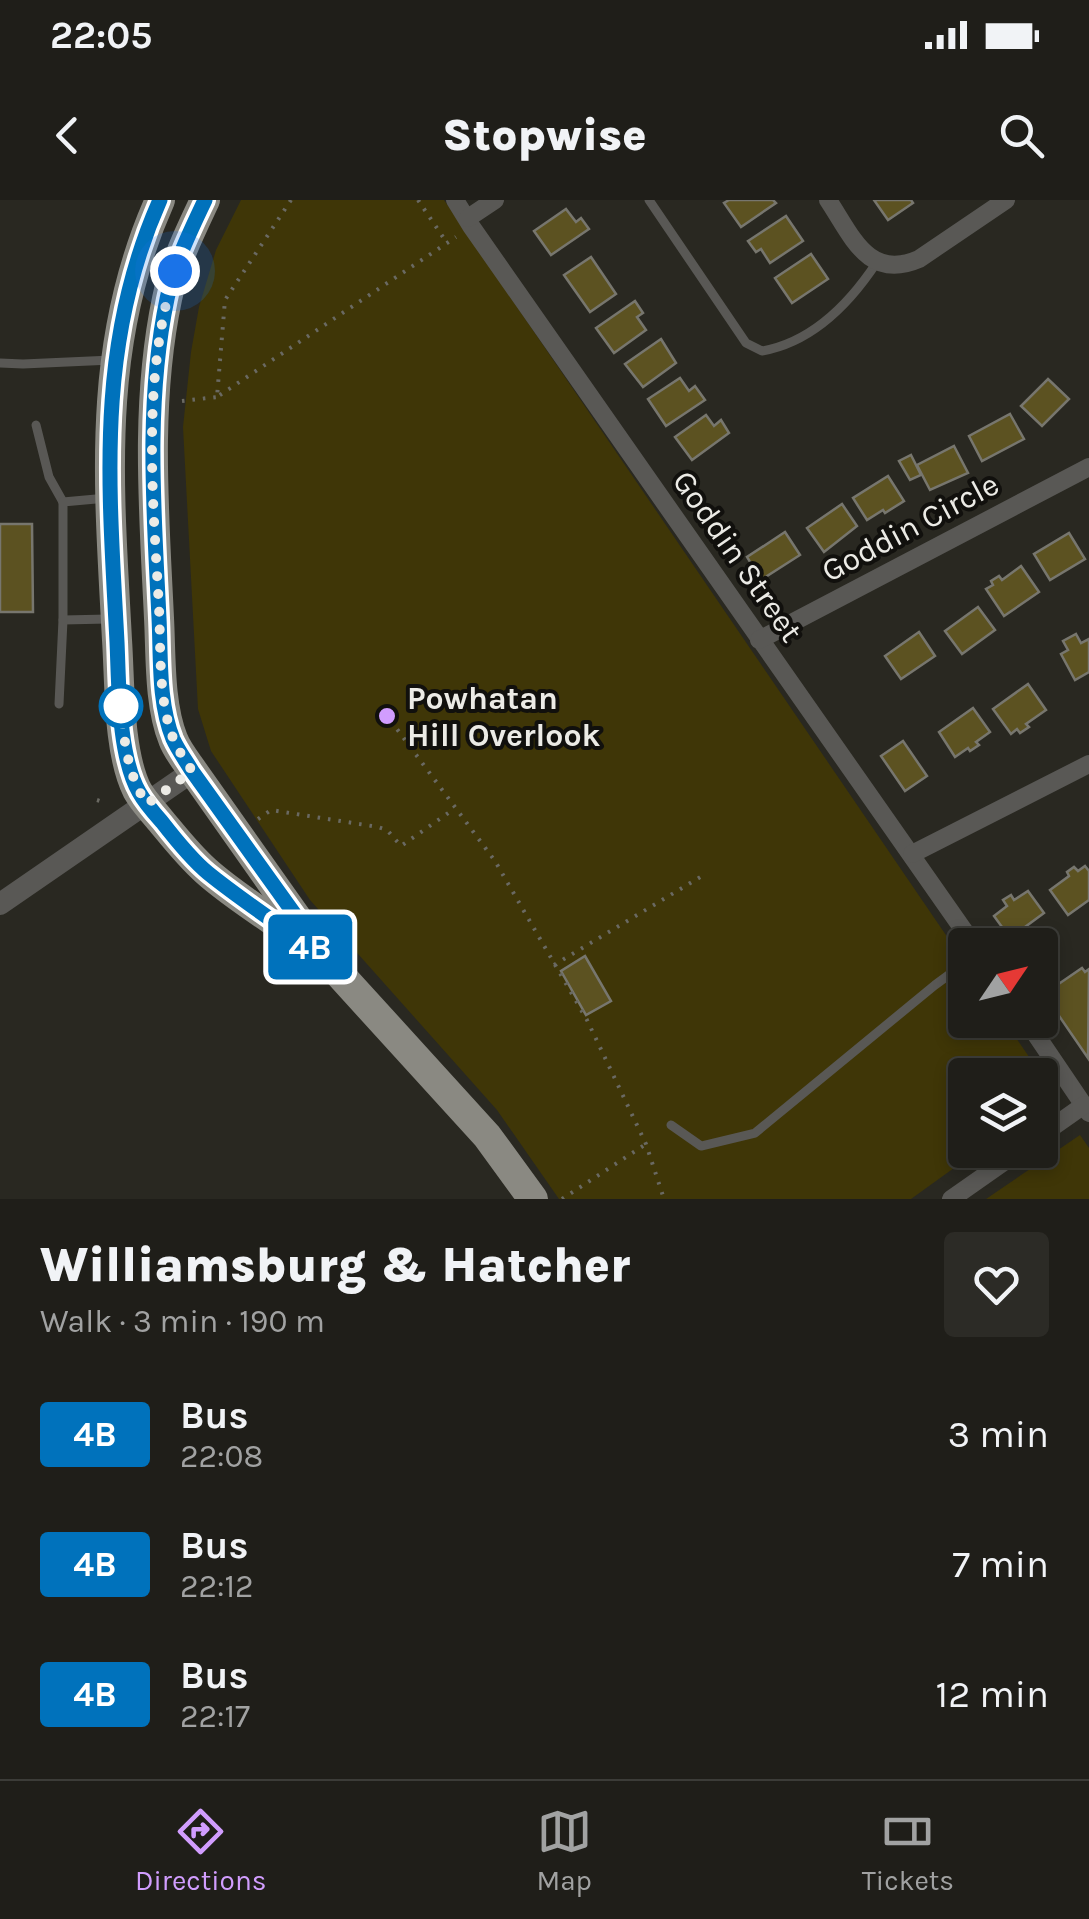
<!DOCTYPE html>
<meta charset="utf-8">
<style>
:root{--surface:#1f1e19;--page:#2c2b26;--text:#f1f3f6;--muted:#a1a2a2;--line:#3c3c38;--accent:#d19dfe}
body{margin:0;font-family:Karla,sans-serif;background:var(--page);color:var(--text);height:100vh;display:flex;flex-direction:column;font-size:38px;white-space:nowrap}
*{box-sizing:border-box;margin:0}
p{font-size:32px;color:var(--muted)}
.icon{flex:none;width:55px;height:55px;fill:none;stroke:currentColor;stroke-width:2;stroke-linecap:round;stroke-linejoin:round}
.map{position:relative;height:999px;overflow:hidden}
.sheet{display:flex;flex-direction:column;background:var(--surface);flex:1}
.sheet>*{flex:none}
.badge{padding:0 20px;border-radius:8px;font-size:35px;line-height:65px}
.needle{width:65px;rotate:55deg}
.fabs{position:absolute;left:948px;top:728px;display:grid;gap:20px}
.fabs a{display:grid;place-items:center;width:110px;height:110px;border-radius:10px;background:var(--surface);box-shadow:0 5px 15px #0003,0 0 0 2px var(--line);font-size:50px}
.you{position:absolute;width:50px;height:50px;margin:-25px;border:8px solid #fff;border-radius:50%;background:#1a73e8;box-shadow:0 0 0 15px #1a73e833}
.map>.badge{position:absolute;translate:-50% -50%;box-shadow:0 0 0 5px #fff}
.round{display:grid;place-items:center;flex:none;width:105px;height:105px;border-radius:10px;background:var(--page)}
.headline{display:flex;align-items:center;justify-content:space-between;height:170px;padding:0 40px}
h1{font-size:48px;font-weight:800;line-height:75px}
ul{padding:0;list-style:none}
li{display:flex;align-items:center;gap:30px;height:130px;padding:0 40px}
li div{flex:1}
li b{display:block;font-size:38px}
li em{font-style:normal}
li .badge{min-width:110px;font-weight:700;text-align:center}
.status{display:flex;justify-content:space-between;align-items:center;height:70px;padding:0 50px;background:var(--surface);direction:ltr}
.status svg{height:28px;fill:currentColor}
header{display:flex;justify-content:space-between;align-items:center;height:130px;padding:0 40px;background:var(--surface);font-size:45px;font-weight:800}
.tabs{display:flex;justify-content:space-around;align-items:center;height:140px;border-top:2px solid var(--line);background:var(--surface);font-size:28px;color:var(--muted)}
.tabs a{display:grid;justify-items:center;gap:5px}
.tabs .selected{color:var(--accent)}
.map>svg:first-child{display:block}
.green{fill:#3f3607}
.building{fill:#5c5221;stroke:#77766e;stroke-width:2.5}
.lines{fill:none;stroke-linecap:round;stroke-linejoin:round}
.path{stroke:#6a6962;stroke-width:4;stroke-dasharray:2.5 8;stroke-linecap:butt}
.service{stroke:#595855;stroke-width:9}
.minor{stroke:#595855;stroke-width:18}
.tertiary{stroke:#595855;stroke-width:22}
.primary{stroke:#8a8982;stroke-width:30}
.line-casing{stroke:#fff;stroke-width:22}
.line{stroke:#0072bc;stroke-width:15}
.walk{stroke:#ecebe6;stroke-width:10;stroke-dasharray:0 18}
.stop-dot{fill:#fff;stroke:#0072bc;stroke-width:5}
.poi-dot{fill:#d19dfe;stroke:#11100d;stroke-width:4}
.labels{text-anchor:middle;stroke-width:8;stroke-linejoin:round;paint-order:stroke}
.street-label{font-size:32px;fill:#ecebe6;stroke:#11100d}
.poi-label{font-size:32px;font-weight:bold;fill:#ecebe6;stroke:#11100d;text-anchor:start}
</style>
<div class="status"><b>22:05</b><svg viewBox="0 0 49 12"><path d="M0 12V9h3v3zM5 12V6h3v6zM10 12V3h3v9zM15 12V0h3v12zM26 1h20v11H26zM47 4h2v5h-2z"/></svg></div>
<header><svg class="icon" aria-label="back" viewBox="0 0 24 24"><path d="M15 5l-7 7 7 7"/></svg>Stopwise<svg class="icon" aria-label="search" viewBox="0 0 24 24"><circle cx="10" cy="10" r="6"/><path d="M15 15l6 6"/></svg></header>
<div class="map">
<svg width="1089" height="999" viewBox="0 0 1089 999">
<rect width="100%" height="100%" fill="#292821"/>
<g class="green">
<path d="M241,0H444L965,763V820H1004L1055,895L1040,906V875H965V950H979L911,999H559L497,910L310,700L211,551L198,509L183,227L191,152L199,107L216,50Z"/>
<path d="M1080,935L1089,948V999H986Z"/>
</g>
<g class="building">
<path d="M729,0H773L776,3L741,27L724,3Z"/>
<path d="M874,0H911L913,3L888,20Z"/>
<path d="M566,9L576,22L581,18L589,29L551,55L534,31Z"/>
<path d="M786,16L803,41L770,63L761,49L756,52L748,41Z"/>
<path d="M811,54L828,79L792,103L775,78Z"/>
<path d="M591,57L616,94L590,112L564,75Z"/>
<path d="M635,101L643,113L637,117L646,130L614,153L596,128Z"/>
<path d="M661,139L676,163L643,187L625,164Z"/>
<path d="M680,178L689,191L695,186L705,200L666,226L648,199Z"/>
<path d="M1048,179L1069,199L1042,226L1021,206Z"/>
<path d="M1010,214L1024,239L982,261L969,236Z"/>
<path d="M706,215L714,226L721,220L729,233L692,260L675,237Z"/>
<path d="M954,246L968,273L930,290L917,265Z"/>
<path d="M911,255L921,275L910,280L899,261Z"/>
<path d="M888,276L904,301L885,313L883,310L867,320L853,298Z"/>
<path d="M842,304L857,326L824,352L807,328Z"/>
<path d="M0,324H32L33,412H0Z"/>
<path d="M785,332L800,355L761,380L747,357Z"/>
<path d="M1069,333L1085,359L1050,380L1034,354Z"/>
<path d="M1021,366L1039,392L1004,416L986,389L993,385L991,381L999,376L1002,380Z"/>
<path d="M978,407L995,430L962,454L945,431Z"/>
<path d="M919,432L935,456L901,479L885,456Z"/>
<path d="M1076,434L1081,443L1089,439V472L1075,480L1061,454L1068,450L1063,441Z"/>
<path d="M1028,484L1046,510L1026,524L1029,527L1020,533L1017,529L1011,534L993,509Z"/>
<path d="M973,508L990,532L976,542L979,545L970,551L968,548L955,557L939,532Z"/>
<path d="M903,541L927,576L905,591L881,556Z"/>
<path d="M1085,666L1089,671V700L1068,715L1050,690L1069,676L1067,672L1074,667L1078,671Z"/>
<path d="M1028,691L1044,713L1010,738L994,716L1007,706L1003,700L1011,695L1014,700Z"/>
<path d="M585,756L611,801L586,815L561,771Z"/>
<path d="M1082,768L1085,772L1089,769L1088,858L1044,794Z"/>
</g>
<g class="lines">
<g class="path">
<path d="M291,0L225,100L217,197L456,37"/>
<path d="M418,0L447,43"/>
<path d="M182,201L217,197"/>
<path d="M391,521L495,661L587,820L646,944L664,999"/>
<path d="M97,600L103,602"/>
<path d="M258,619L271,610L378,627L387,630L401,646L454,609"/>
<path d="M554,765L707,673"/>
<path d="M562,999L646,944"/>
</g>
<g class="service">
<path d="M649,0L746,143L762,151C813,142 850,103 877,62"/>
<path d="M0,163L23,164L112,160"/>
<path d="M36,225L49,277L63,302"/>
<path d="M63,420L108,419"/>
<path d="M59,504L63,420V302L107,298"/>
<path d="M671,925L701,946L755,933L935,785L965,763"/>
</g>
<g class="minor">
<path d="M455,0L471,26L974,745"/>
<path d="M828,0C852,36 868,81 919,59L1006,0"/>
<path d="M468,18L495,0"/>
<path d="M759,440L1089,267"/>
<path d="M912,654L1089,564"/>
<path d="M1026,820L1089,913"/>
<path d="M1040,936L1084,905"/>
<path d="M951,999L1021,950"/>
</g>
<path class="tertiary" d="M0,704L193,571"/>
<g class="primary">
<path d="M160,0C95,145 109,287 117,440C120,484 118,551 137,590C143,601 153,611 160,620C175,638 189,656 206,671C235,697 272,719 304,742"/>
<path d="M205,0C190,32 174,64 167,99C145,204 154,312 159,418C161,455 159,504 173,539C177,550 186,561 193,571L325,758L487,936L533,999"/>
</g>
</g>
<g class="lines">
<defs>
<path id="line" d="M160,0C95,146 109,287 117,442C119,485 118,555 139,592C145,603 154,613 162,622C176,640 191,659 208,673C245,703 287,730 326,758L192,571C186,561 178,550 173,539C158,502 161,456 159,418C154,312 145,204 167,99C174,64 190,32 205,0"/>
</defs>
<use href="#line" class="line-casing"/>
<use href="#line" class="line"/>
<path class="walk" d="M121,506C124,539 127,575 147,604L192,571C186,561 177,549 173,538C158,499 161,449 159,408C153,297 141,179 175,71"/>
</g>
<circle class="stop-dot" cx="121" cy="506" r="20"/>
<circle class="poi-dot" cx="387" cy="516" r="10"/>
<g class="labels">
<g class="street-label">
<text transform="translate(910 327) rotate(-28)" y="11">Goddin Circle</text>
<text transform="translate(738 356) rotate(55)" y="11">Goddin Street</text>
</g>
<g class="poi-label">
<text x="407" y="509">Powhatan<tspan x="407" dy="37">Hill Overlook</tspan></text>
</g>
</g>
</svg>
<div class="fabs">
<a><svg class="needle" viewBox="-14 -14 28 28"><path d="M0-13l5 13h-10z" fill="#e53935"/><path d="M0 13l5-13h-10z" fill="#a1a2a2"/></svg></a>
<a><svg class="icon" aria-label="layers" viewBox="0 0 24 24"><path d="M12 4l9 5-9 5-9-5zM3 14l9 5 9-5"/></svg></a>
</div>
<div class="you" style="left:175px;top:71px"></div>
<b class="badge" style="left:310px;top:747px;background:#0072bc;color:#fff">4B</b>
</div>
<section class="sheet">
<div class="headline"><div><h1>Williamsburg &amp; Hatcher</h1><p>Walk · 3 min · 190 m</p></div><a class="round"><svg class="icon" aria-label="heart" viewBox="0 0 24 24"><path d="M12 20l-8-8c-3-5 5-10 8-4 3-6 11-1 8 4z"/></svg></a></div>
<ul>
<li><span class="badge" style="background:#0072bc;color:#fff">4B</span><div><b>Bus</b><p>22:08</p></div><em>3 min</em></li>
<li><span class="badge" style="background:#0072bc;color:#fff">4B</span><div><b>Bus</b><p>22:12</p></div><em>7 min</em></li>
<li><span class="badge" style="background:#0072bc;color:#fff">4B</span><div><b>Bus</b><p>22:17</p></div><em>12 min</em></li>
</ul>
</section>
<nav class="tabs">
<a class="selected"><svg class="icon" aria-label="directions" viewBox="0 0 24 24"><path d="M12 3l9 9-9 9-9-9zM9 14v-3h6M13 9l2 2-2 2"/></svg>Directions</a>
<a><svg class="icon" aria-label="map" viewBox="0 0 24 24"><path d="M3 6l6-2 6 2 6-2v14l-6 2-6-2-6 2zM9 4v14M15 6v14"/></svg>Map</a>
<a><svg class="icon" aria-label="tickets" viewBox="0 0 24 24"><path d="M3 7h18v10H3zM15 7v10"/></svg>Tickets</a>
</nav>
